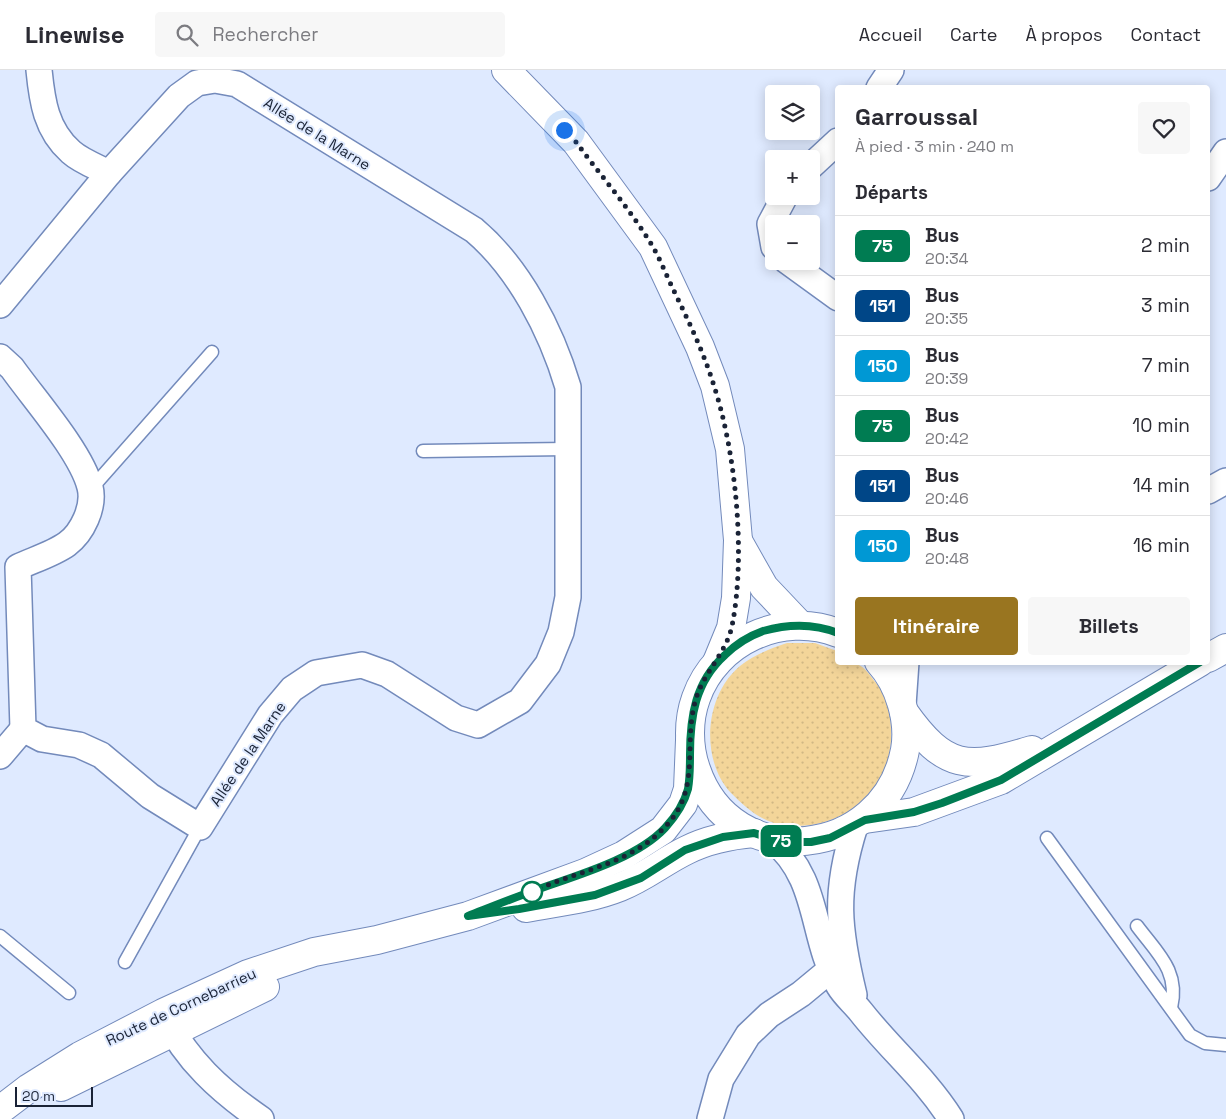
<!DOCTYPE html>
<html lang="fr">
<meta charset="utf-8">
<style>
:root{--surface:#fff;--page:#f7f7f7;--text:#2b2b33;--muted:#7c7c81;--line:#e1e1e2;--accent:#997520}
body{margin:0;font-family:"Space Grotesk",sans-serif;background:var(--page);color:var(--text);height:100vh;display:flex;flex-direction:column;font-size:19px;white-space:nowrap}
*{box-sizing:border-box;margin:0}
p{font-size:16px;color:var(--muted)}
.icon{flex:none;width:28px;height:28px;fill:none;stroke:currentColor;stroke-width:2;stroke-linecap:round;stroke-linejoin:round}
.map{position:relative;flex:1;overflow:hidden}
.drawer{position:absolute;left:835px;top:15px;width:375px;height:580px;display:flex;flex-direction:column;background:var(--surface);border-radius:5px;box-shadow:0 2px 12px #0003}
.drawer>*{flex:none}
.badge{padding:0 10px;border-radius:8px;font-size:18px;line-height:32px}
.buttons{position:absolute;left:765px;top:15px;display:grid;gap:10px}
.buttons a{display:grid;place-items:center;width:55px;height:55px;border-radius:5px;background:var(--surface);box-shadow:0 2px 12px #0003;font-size:25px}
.scale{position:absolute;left:15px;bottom:12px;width:78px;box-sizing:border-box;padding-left:5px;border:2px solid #1a2336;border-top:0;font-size:14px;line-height:18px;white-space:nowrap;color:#1a2336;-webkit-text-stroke:4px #dfeaff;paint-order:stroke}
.you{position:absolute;width:25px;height:25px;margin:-12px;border:4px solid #fff;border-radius:50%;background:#1a73e8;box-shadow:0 0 0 8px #1a73e833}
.map>.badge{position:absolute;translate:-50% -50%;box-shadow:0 0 0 2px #fff}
h2{padding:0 20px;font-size:19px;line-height:45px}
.round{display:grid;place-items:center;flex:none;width:52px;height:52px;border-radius:5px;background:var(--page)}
.headline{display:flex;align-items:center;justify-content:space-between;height:85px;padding:0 20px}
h1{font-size:24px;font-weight:700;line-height:38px}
.cta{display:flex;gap:10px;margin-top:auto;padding:10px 20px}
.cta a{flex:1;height:58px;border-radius:5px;background:var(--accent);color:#fff;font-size:20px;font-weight:700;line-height:58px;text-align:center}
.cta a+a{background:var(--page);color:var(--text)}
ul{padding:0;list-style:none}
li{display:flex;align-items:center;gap:15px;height:60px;padding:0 20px;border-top:1px solid var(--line)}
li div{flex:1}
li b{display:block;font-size:19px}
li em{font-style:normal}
li .badge{min-width:55px;font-weight:700;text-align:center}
header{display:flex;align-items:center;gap:30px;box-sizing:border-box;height:70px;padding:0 25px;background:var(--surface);border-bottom:1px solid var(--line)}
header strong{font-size:24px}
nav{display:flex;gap:28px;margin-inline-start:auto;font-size:18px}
.search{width:350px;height:45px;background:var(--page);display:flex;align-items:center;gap:12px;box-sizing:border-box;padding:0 18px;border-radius:5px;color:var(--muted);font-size:19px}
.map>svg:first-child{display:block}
.grass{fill:url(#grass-dots)}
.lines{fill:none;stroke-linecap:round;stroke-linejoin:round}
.lane-casing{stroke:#738abb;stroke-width:15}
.street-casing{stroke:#738abb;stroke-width:28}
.secondary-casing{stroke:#738abb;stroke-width:30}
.lane{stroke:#fff;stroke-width:12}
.street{stroke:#fff;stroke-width:25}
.secondary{stroke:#fff;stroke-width:28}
.line-casing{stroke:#fff;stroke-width:11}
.line{stroke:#007c52;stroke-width:8}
.walk{stroke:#1a2336;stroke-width:5;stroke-dasharray:0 9}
.stop-dot{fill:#fff;stroke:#007c52;stroke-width:2.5}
.labels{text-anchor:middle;stroke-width:4;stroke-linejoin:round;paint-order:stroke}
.street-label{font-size:15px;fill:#1a2336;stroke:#dfeaff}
</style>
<header>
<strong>Linewise</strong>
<div class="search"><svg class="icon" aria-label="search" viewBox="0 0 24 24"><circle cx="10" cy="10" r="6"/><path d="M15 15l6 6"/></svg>Rechercher</div>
<nav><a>Accueil</a><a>Carte</a><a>À propos</a><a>Contact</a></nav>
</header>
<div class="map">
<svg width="1226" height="1049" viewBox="0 0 1226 1049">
<defs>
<pattern id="grass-dots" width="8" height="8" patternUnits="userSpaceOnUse" patternTransform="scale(1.25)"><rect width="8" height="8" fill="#f3d599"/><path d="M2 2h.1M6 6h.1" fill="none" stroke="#d0b784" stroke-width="1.8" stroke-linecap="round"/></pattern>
</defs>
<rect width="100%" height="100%" fill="#dfeaff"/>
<path class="grass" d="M787,573H815L837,581L838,592C863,593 862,595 877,614C887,627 891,645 891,661C894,723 834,768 774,753C757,748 743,735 731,723C700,690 704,626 740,596C754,585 769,579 787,573Z"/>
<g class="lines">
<defs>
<g id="lane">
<path d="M423,381L568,379"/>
<path d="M91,419L212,282"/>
<path d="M1047,768L1190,965L1205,973L1226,975"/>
<path d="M1137,856C1157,883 1180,901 1171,938"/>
<path d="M0,866L69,923"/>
<path d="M125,892L200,757"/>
</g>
<g id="street">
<path d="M39,0C42,31 46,60 71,82C81,91 97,97 109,103"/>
<path d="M879,18L891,0"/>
<path d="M811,96L838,71"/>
<path d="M1208,108L1226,82"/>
<path d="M774,177L770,154L785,126"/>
<path d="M787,191L838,228"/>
<path d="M0,235L109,103L179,26L197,13L215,10L237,14L474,160C519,198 551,260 568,317V527L561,562L548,594L520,631L478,655L456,648L387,604L362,595L316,603L292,619L270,645L200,757L150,726L101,685L79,675L42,669L23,659L18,497C33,490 53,484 67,474C82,463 95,437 90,417C81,382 34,329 12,298L0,287"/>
<path d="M1208,421L1226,411"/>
<path d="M903,635L906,592"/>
<path d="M0,686L23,659"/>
<path d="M772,769C821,809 810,867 839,916C845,926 854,933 861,942C890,979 926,1009 951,1049"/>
<path d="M854,925C838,858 834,822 855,756"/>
<path d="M164,945C186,990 220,1021 261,1049"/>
<path d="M710,1049L721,1009L748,965L769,945L801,924L830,900"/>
</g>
<g id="secondary">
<path d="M506,0L576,72L653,177L700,277L715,316L730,379L738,470L736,528L731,558L717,592"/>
<path d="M738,471L764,517L800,555"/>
<path d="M838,563C782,541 716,571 696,628C688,650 688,676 696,699C732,806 884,790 905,680C910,651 900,615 879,592"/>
<path d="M1208,588L1226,578"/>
<path d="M904,642C945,700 967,700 1032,680"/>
<path d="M865,749L914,742L1001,710L1200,592"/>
<path d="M526,838C558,832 590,829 620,817C645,807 664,791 687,780C709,769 730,765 754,763"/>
<path d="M61,1017L265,917"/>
<path d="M0,1040L29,1018L80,986L163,943L248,904L314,882L377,870L468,846L585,803L624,785L663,760L683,734L688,719L690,670"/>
</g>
</defs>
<use href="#lane" class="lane-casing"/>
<use href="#street" class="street-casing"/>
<use href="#secondary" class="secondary-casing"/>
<use href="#lane" class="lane"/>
<use href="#street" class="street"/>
<use href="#secondary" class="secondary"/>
</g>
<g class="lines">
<defs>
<path id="line" d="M838,563C813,553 788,554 763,561C749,566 736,574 725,585C695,612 690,647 690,685C690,696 690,708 688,719C684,734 675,747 665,758C636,789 575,806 536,820C513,828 491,837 468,846L519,839L595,825L641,808L685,780L723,767L754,763L772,769L792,772H811L830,768L865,750L914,742L942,733L1001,710L1200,592"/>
</defs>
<use href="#line" class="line-casing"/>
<use href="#line" class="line"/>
<path class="walk" d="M532,822C575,801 629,795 664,758C702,720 683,678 695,632C702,604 726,584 732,556C746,486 736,383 714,316C704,283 689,252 674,221C667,207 661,191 653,177C631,140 601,106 576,72L564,60"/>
</g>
<circle class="stop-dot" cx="532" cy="822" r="10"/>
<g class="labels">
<g class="street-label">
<text transform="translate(317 64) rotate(32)" y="5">Allée de la Marne</text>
<text transform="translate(248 684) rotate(-56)" y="5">Allée de la Marne</text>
<text transform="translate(181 937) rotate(-25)" y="5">Route de Cornebarrieu</text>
</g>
</g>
</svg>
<div class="buttons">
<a><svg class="icon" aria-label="layers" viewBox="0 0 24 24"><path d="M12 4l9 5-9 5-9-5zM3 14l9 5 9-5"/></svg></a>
<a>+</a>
<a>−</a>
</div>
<div class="scale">20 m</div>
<div class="you" style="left:564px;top:60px"></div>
<b class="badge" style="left:781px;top:771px;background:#007c52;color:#fff">75</b>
<section class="drawer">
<div class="headline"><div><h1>Garroussal</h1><p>À pied · 3 min · 240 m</p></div><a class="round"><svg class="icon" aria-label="heart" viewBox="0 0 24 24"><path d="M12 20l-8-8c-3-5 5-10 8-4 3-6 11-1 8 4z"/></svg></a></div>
<h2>Départs</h2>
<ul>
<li><span class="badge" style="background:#007c52;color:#fff">75</span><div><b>Bus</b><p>20:34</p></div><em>2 min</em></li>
<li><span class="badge" style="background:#004687;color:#fff">151</span><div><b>Bus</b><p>20:35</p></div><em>3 min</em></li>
<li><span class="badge" style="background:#0098d4;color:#fff">150</span><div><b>Bus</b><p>20:39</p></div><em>7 min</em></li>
<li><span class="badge" style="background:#007c52;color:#fff">75</span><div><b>Bus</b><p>20:42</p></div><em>10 min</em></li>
<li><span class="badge" style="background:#004687;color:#fff">151</span><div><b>Bus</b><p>20:46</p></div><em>14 min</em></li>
<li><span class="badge" style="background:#0098d4;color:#fff">150</span><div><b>Bus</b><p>20:48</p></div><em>16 min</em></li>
</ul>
<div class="cta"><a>Itinéraire</a><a>Billets</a></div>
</section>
</div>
